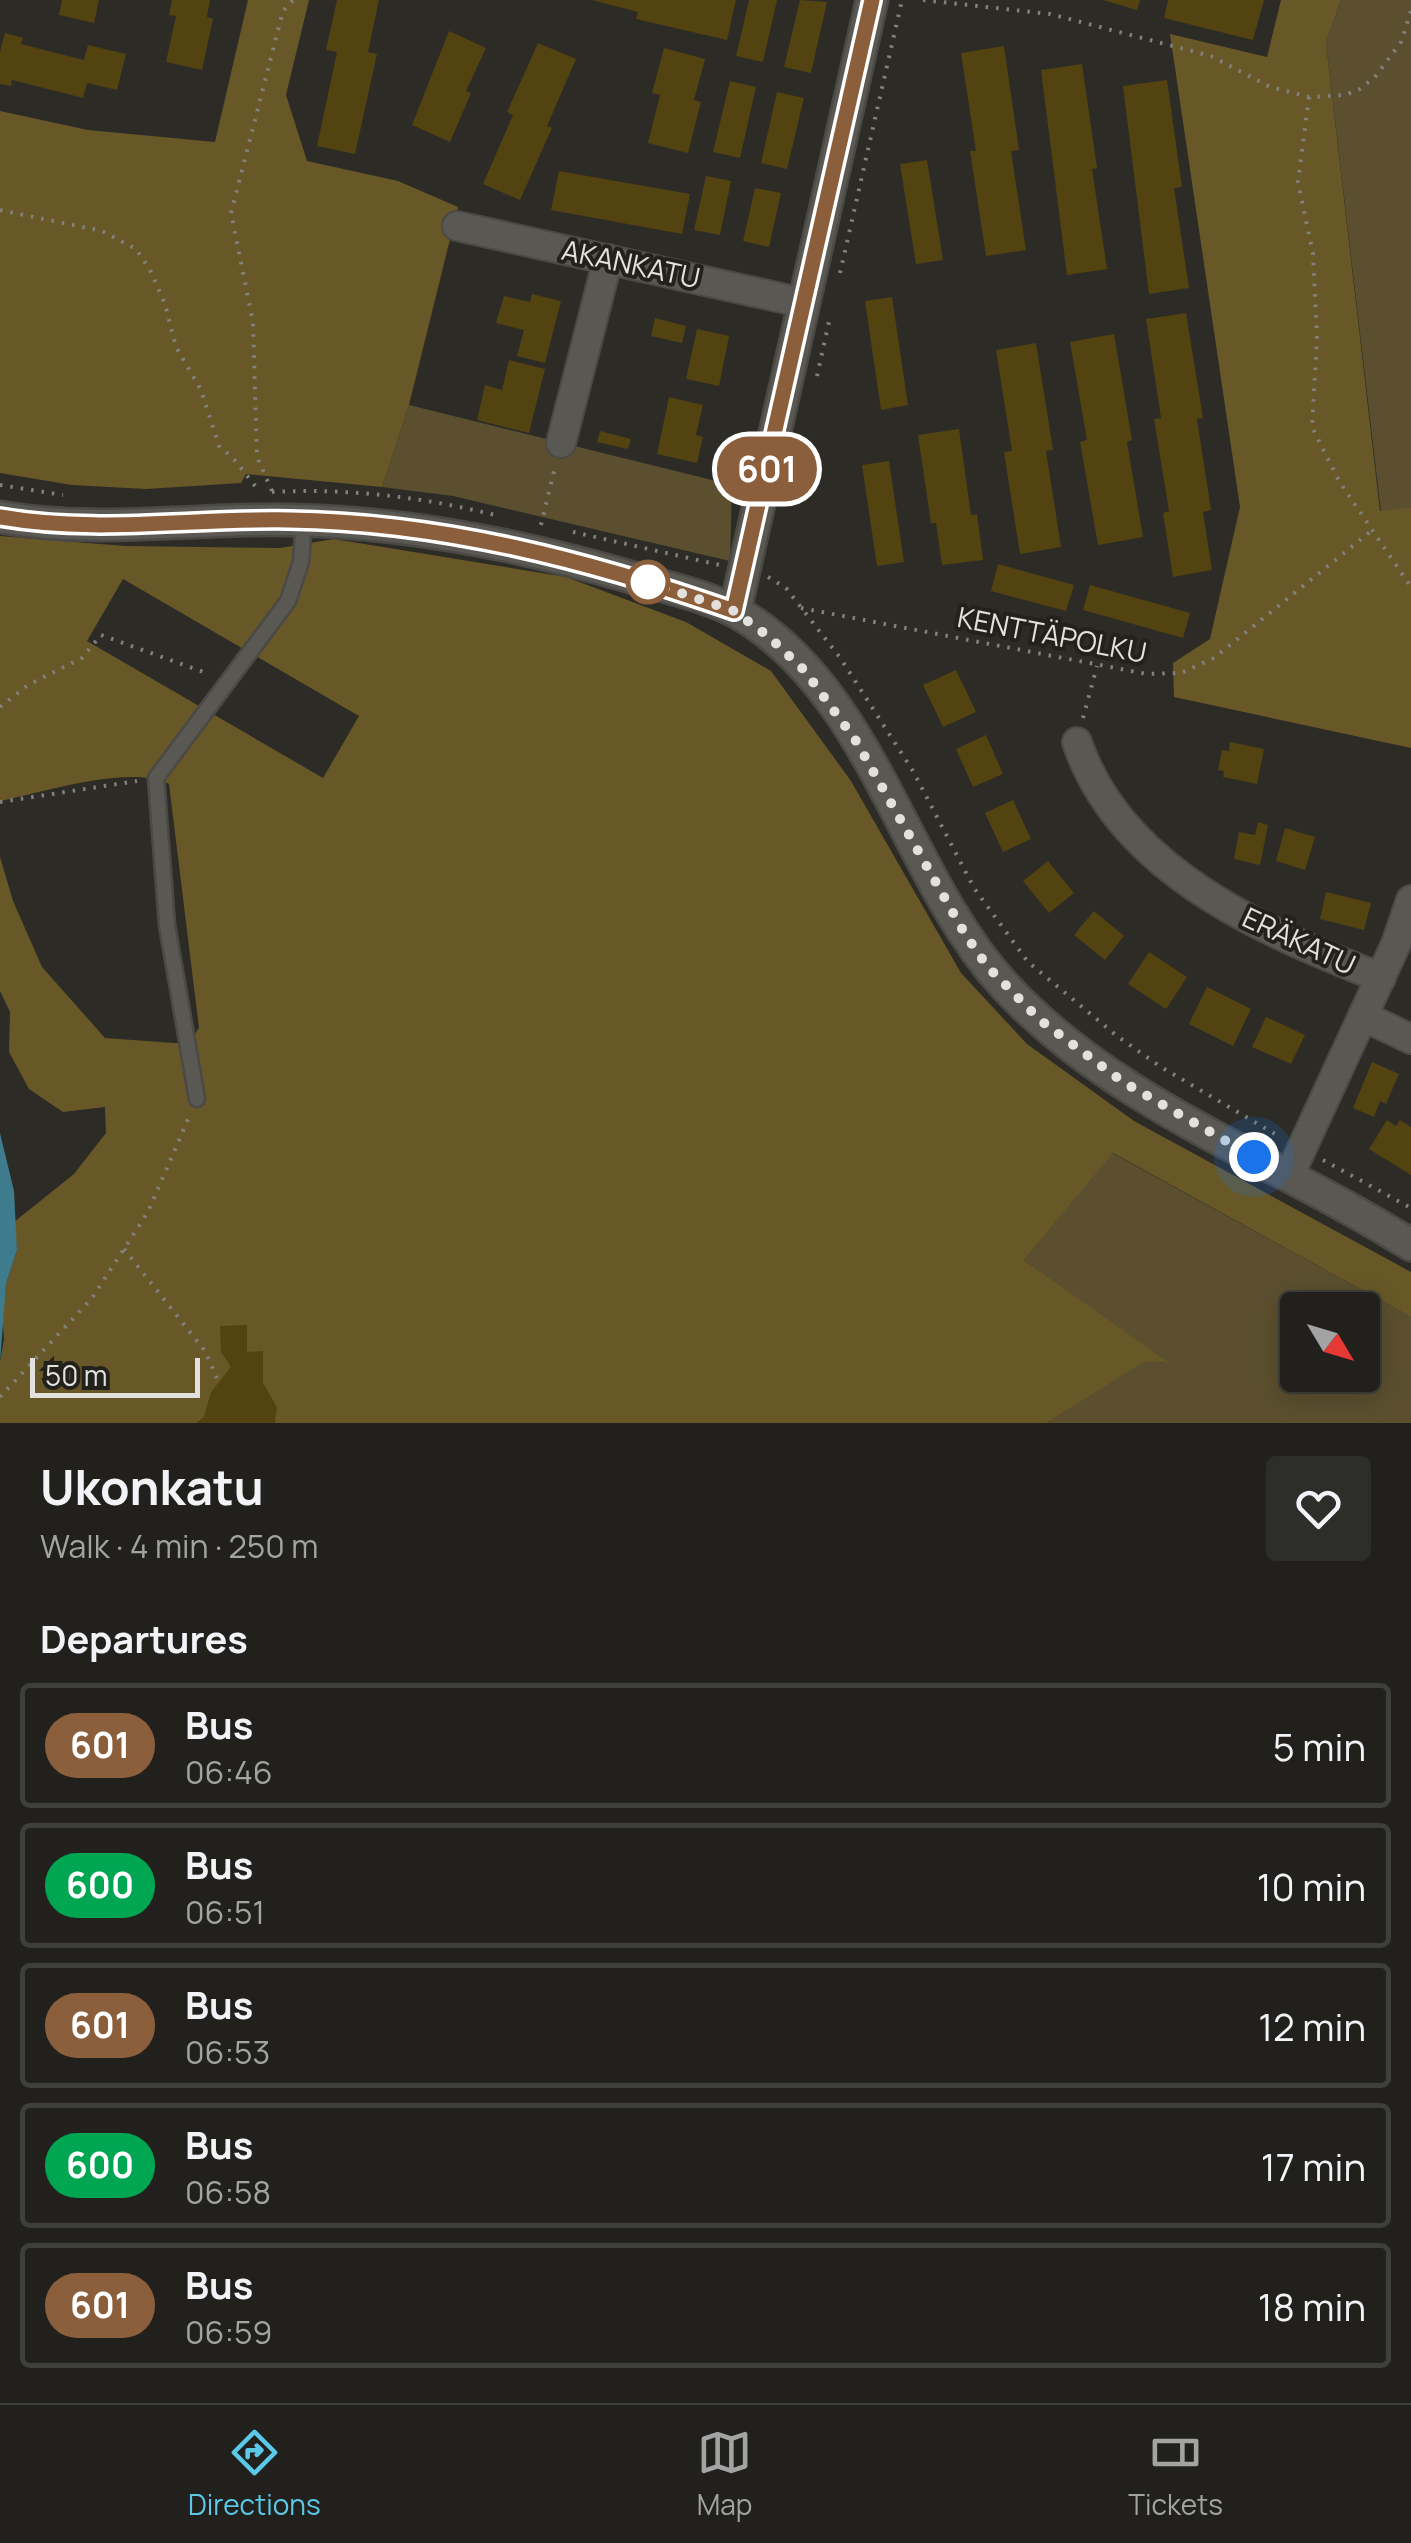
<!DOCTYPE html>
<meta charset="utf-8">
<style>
:root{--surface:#21201c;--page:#2d2d29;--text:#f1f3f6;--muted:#a2a3a3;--line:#3e3e3b;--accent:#5ac8e6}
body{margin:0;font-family:Manrope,sans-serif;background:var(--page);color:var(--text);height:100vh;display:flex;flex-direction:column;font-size:38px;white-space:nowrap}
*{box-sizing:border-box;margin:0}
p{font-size:32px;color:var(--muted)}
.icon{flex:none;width:55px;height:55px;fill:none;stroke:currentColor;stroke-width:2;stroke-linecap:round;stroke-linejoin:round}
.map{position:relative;height:1423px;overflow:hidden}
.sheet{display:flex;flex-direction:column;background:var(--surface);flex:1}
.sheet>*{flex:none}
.badge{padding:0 20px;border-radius:32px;font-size:35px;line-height:65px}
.needle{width:65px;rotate:128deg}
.controls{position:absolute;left:1280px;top:1292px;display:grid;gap:20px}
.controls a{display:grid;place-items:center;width:100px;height:100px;border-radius:10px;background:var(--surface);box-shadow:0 5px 25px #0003,0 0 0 2px var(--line);font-size:50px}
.scale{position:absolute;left:30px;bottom:25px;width:170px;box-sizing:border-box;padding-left:10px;border:5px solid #e2e1de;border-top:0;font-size:28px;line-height:35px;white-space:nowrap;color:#e2e1de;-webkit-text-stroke:8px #23211c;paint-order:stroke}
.you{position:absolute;width:50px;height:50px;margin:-25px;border:8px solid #fff;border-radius:50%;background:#1a73e8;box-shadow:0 0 0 15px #1a73e833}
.map>.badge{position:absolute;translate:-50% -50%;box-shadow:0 0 0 5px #fff}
h2{padding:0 40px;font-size:38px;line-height:90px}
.round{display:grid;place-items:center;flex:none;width:105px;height:105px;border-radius:10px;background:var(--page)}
.head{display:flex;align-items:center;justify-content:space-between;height:170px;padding:0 40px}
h1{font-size:48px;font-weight:700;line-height:75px}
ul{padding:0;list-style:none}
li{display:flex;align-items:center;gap:30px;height:125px;margin:0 20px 15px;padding:0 20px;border:5px solid var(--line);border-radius:10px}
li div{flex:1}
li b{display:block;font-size:38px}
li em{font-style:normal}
li .badge{min-width:110px;font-weight:700;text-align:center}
.tab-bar{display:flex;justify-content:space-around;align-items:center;height:140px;border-top:2px solid var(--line);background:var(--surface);font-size:28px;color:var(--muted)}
.tab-bar a{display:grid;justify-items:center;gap:5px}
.tab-bar .selected{color:var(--accent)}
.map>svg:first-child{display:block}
.green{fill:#5b4f2f;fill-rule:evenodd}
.forest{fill:#685828;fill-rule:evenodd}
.water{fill:#3d7b8d}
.building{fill:#534311}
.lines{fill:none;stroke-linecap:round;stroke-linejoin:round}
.lane-casing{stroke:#4a4945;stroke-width:19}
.street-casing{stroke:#4a4945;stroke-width:32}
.secondary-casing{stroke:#4a4945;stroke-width:35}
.path{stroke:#82817d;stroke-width:4;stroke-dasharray:2.5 8;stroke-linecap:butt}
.lane{stroke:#5a5853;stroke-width:14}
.street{stroke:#5a5853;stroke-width:28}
.secondary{stroke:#5a5853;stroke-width:30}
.line-casing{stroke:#fff;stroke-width:22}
.line{stroke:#8b5e3c;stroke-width:15}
.walk{stroke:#e2e1de;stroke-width:10;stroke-dasharray:0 18}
.stop-dot{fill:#fff;stroke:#8b5e3c;stroke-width:5}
.labels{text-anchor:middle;stroke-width:8;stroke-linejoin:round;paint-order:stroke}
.street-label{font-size:28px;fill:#e2e1de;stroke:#23211c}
</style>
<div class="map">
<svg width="1411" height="1423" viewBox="0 0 1411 1423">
<rect width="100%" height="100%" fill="#2c2b26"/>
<g class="green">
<path d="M1341,0H1411V507L1381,512L1326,43Z"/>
<path d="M409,405L732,485L730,561L453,496L382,487Z"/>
<path d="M1112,1153L1411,1317V1423H1047L1145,1360L1166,1363L1024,1260ZM1298,1310H1362V1375H1298Z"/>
</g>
<g class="forest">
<path d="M248,0H309L286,95L307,161L398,181L458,207L409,405L382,487L246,474L241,483L146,489L72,485L0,473V111L88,130L215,142Z"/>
<path d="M1281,0H1341L1326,43L1380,511L1411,507V748L1174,697L1173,663L1210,639L1240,507L1170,34L1267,57Z"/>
<path d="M0,536L125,546L280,548L334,539L566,577L686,622L771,671L851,781L961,973L1027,1044L1134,1121L1411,1272V1317L1113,1153L1024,1260L1169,1363L1145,1361L1047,1423H0V1362L4,1339L2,1313L6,1284L17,1250L14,1222L74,1174L106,1133L105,1107L63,1112L29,1089L9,1052L10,1012L0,991V857L13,901L42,967L105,1038L188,1044L199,1028L169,784C131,764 44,792 0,801ZM123,579L359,716L323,778L87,641Z"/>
</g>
<path class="water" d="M0,1133L14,1191L17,1250L6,1284L0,1362Z"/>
<g class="building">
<path d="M62,0H99L94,23L59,15Z"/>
<path d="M172,0H210L207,17L213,19L202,70L166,62L176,16L169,15Z"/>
<path d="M337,0H379L368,52L377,54L355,154L317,146L337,52L326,50Z"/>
<path d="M592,0H736L727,40L636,19L638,12Z"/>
<path d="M749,0H777L763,62L736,56Z"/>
<path d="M800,0L827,2L811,73L784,67Z"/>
<path d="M1103,0H1140L1137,10Z"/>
<path d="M1168,0H1264L1253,40L1164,18Z"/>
<path d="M449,31L486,48L466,91L471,93L450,142L412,125Z"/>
<path d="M5,33L23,38L21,44L84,60L88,45L126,54L117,90L87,83L83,98L12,80L11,86L0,84V52Z"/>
<path d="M538,43L576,59L547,126L552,128L520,200L483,184L513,115L507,112Z"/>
<path d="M1004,46L1019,150L1011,151L1026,250L986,256L970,151H976L961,53Z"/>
<path d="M664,48L705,59L694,100L701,102L688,153L648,143L660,95L652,93Z"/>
<path d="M1082,64L1097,168L1092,169L1107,269L1067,275L1041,70Z"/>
<path d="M1167,80L1182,187L1174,188L1189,288L1149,294L1123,86Z"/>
<path d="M730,81L756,87L740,158L713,152Z"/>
<path d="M777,92L804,98L787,169L761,163Z"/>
<path d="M927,160L943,260L916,264L900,164Z"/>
<path d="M559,171L690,194L682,234L551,210Z"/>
<path d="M706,176L731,181L720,235L694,230Z"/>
<path d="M755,188L781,193L769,247L743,241Z"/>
<path d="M532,294L561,301L545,363L517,356L524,330L496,323L504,296L530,302Z"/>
<path d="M892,297L908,405L881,410L865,301Z"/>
<path d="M1186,313L1203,418L1197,419L1211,510L1203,512L1212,570L1173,577L1163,513L1169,511L1154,419L1161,418L1146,319Z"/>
<path d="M655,318L686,326L682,343L651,336Z"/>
<path d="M697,329L729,336L719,386L686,379Z"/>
<path d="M1114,334L1132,440L1127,442L1143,537L1098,545L1080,442L1087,440L1070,342Z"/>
<path d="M1036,343L1053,450L1046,451L1061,547L1020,554L1004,452L1012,451L996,350Z"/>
<path d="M509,360L545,369L529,433L477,420L485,385L502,390Z"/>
<path d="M669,397L703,405L696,435L703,437L697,463L657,454Z"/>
<path d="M959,429L971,515L977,514L983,560L942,565L936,523H931L918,435Z"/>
<path d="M600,431L631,439L628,449L597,442Z"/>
<path d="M889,461L904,562L877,566L862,465Z"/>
<path d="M998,564L1074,585L1066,611L991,591Z"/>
<path d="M1090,585L1190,613L1183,638L1083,610Z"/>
<path d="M956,670L976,712L943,727L923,685Z"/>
<path d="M986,735L1003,774L973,787L956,749Z"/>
<path d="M1230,742L1264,749L1257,784L1223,777L1224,771L1218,770L1222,750L1229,751Z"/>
<path d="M1013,800L1031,839L1003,852L985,813Z"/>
<path d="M1258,822L1268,825L1260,865L1234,859L1239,832L1255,835Z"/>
<path d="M1285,828L1315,837L1305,870L1276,861Z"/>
<path d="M1048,861L1074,893L1049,913L1023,881Z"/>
<path d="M1326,892L1371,903L1364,930L1320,919Z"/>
<path d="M1094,911L1124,936L1105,960L1074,935Z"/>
<path d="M1149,952L1187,977L1166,1009L1128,984Z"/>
<path d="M1207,987L1251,1009L1233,1046L1189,1024Z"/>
<path d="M1266,1017L1305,1035L1291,1064L1252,1047Z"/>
<path d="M1372,1062L1399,1074L1386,1104L1380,1101L1374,1117L1353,1108Z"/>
<path d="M1387,1120L1396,1126L1400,1120L1411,1127V1175L1369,1149Z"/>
<path d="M247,1325V1352L263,1351V1383L277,1407L275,1423H196L204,1417L211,1392L231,1367L221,1352L220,1326Z"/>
</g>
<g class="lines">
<defs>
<path id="lane" d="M197,1099L167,925L156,778L288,601L301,562L304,521"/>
<g id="street">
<path d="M457,226L804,303"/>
<path d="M561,443L608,259"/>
<path d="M1077,742C1120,871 1265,932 1381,978"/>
<path d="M1363,1016L1411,1039"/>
<path d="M1289,1176L1396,944L1411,900"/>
</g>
<g id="secondary">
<path d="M0,517C96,534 193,518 289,520C408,522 527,546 641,580C672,589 710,597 738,613C872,690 904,875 1003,984C1114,1105 1275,1159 1411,1245"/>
<path d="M735,611L872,0"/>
</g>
</defs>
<use href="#lane" class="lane-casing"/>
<use href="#street" class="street-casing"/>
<use href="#secondary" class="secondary-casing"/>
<g class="path">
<path d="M923,0L1050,14L1211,56L1270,87L1309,97L1345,95L1360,89L1375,77L1401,42L1411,11"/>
<path d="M1309,97L1298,182L1313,254L1317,338L1312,427L1339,481L1411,587"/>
<path d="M0,210L102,231L136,249L150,270L165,304L176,347L201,390L219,446L233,458L260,492"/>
<path d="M840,273L902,0"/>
<path d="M817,376L830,317"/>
<path d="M0,485L63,495"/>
<path d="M272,491L257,457L253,322L231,213L283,11L293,0"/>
<path d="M272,492C347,488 422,497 495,515"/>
<path d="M541,525L555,467"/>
<path d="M573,532L720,565"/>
<path d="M768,577L786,588L841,659L913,771L974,888L1028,962L1117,1036L1161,1067L1280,1137"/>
<path d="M801,608L1147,674L1181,673L1214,658L1370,532"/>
<path d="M0,707L28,685L82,658L101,635L209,674"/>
<path d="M1083,718L1097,666"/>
<path d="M0,802L137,781"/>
<path d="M1323,1160L1411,1208"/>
<path d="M124,1249L205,1351L219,1383"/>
<path d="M0,1397L92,1298L148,1212L189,1117"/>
</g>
<use href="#lane" class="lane"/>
<use href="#street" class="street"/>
<use href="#secondary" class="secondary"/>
</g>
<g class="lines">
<defs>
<path id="line" d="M0,517C96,534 192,518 289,520C442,522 591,561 734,611L872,0"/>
</defs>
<use href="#line" class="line-casing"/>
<use href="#line" class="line"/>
<path class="walk" d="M648,582L734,611L768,636L805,671L856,741L965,934L987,966L1040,1020L1123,1082L1254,1157"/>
</g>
<circle class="stop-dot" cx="648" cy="582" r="20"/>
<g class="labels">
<g class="street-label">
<text transform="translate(631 264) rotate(12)" y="10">AKANKATU</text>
<text transform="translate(1052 635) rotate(11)" y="10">KENTTÄPOLKU</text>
<text transform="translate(1299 941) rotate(25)" y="10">ERÄKATU</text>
</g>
</g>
</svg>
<div class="controls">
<a><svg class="needle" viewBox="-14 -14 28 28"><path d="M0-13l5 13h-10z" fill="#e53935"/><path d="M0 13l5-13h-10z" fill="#a2a3a3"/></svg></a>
</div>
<div class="scale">50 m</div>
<div class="you" style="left:1254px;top:1157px"></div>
<b class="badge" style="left:767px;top:469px;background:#8b5e3c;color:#fff">601</b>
</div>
<section class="sheet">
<div class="head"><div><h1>Ukonkatu</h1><p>Walk · 4 min · 250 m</p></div><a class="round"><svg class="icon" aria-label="heart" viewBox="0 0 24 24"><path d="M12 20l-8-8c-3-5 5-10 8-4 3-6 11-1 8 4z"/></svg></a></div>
<h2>Departures</h2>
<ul>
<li><span class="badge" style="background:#8b5e3c;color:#fff">601</span><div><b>Bus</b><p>06:46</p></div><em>5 min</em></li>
<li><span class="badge" style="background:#00a651;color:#fff">600</span><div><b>Bus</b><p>06:51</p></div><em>10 min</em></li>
<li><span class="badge" style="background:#8b5e3c;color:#fff">601</span><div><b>Bus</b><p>06:53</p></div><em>12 min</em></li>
<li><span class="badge" style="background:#00a651;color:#fff">600</span><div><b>Bus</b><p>06:58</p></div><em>17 min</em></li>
<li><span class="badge" style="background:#8b5e3c;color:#fff">601</span><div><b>Bus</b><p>06:59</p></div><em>18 min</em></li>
</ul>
</section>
<nav class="tab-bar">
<a class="selected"><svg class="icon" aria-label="directions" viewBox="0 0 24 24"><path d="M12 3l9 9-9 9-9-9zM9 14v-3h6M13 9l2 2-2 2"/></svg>Directions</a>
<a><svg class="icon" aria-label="map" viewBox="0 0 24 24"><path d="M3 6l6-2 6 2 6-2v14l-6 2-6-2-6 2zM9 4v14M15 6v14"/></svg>Map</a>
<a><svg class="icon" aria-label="tickets" viewBox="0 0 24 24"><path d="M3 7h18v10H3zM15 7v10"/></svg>Tickets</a>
</nav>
